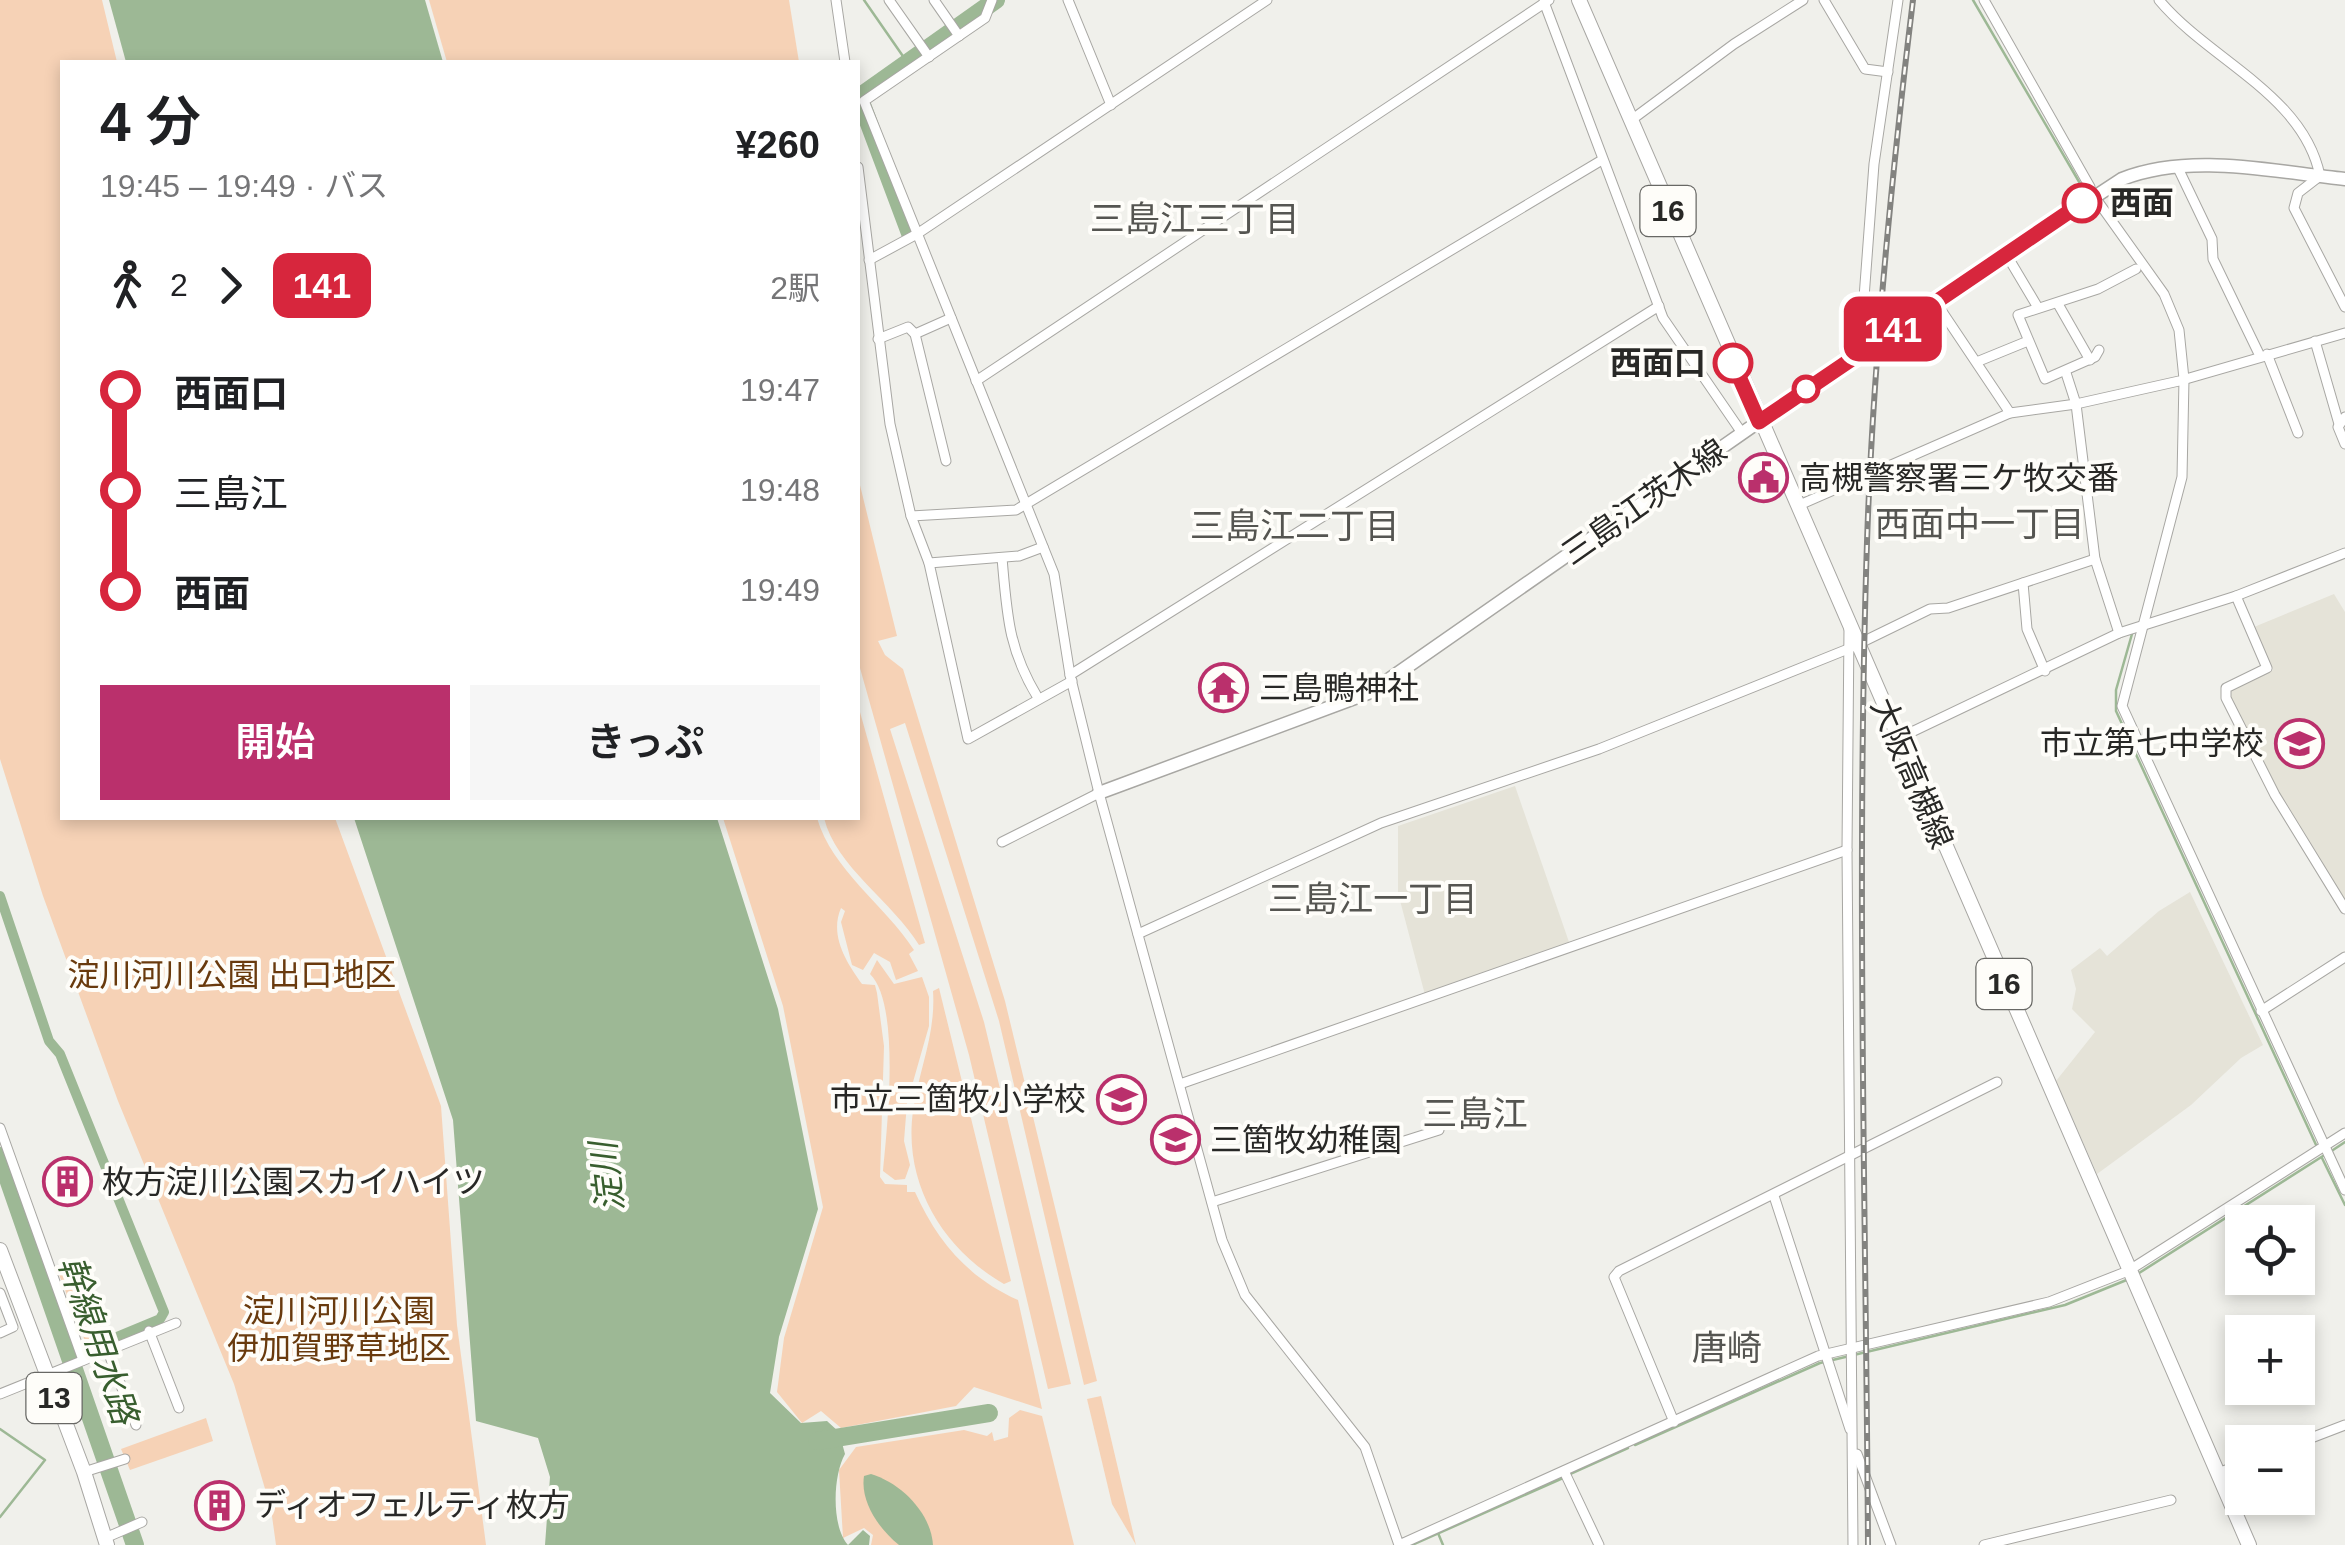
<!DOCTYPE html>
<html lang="ja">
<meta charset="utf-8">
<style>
:root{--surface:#fff;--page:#f6f6f6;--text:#202124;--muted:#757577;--accent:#ba306c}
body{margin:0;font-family:Arial,"Noto Sans JP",sans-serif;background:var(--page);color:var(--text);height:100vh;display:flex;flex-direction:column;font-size:38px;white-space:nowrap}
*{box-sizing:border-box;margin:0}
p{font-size:32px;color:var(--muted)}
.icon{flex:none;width:55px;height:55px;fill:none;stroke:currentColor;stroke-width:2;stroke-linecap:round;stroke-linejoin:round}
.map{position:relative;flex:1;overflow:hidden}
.sheet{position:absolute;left:60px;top:60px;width:800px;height:760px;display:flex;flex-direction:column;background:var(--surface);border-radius:0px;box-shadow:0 5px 15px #0003}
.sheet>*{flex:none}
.badge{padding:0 20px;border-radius:15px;font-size:35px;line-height:65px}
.fabs{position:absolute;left:2225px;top:1205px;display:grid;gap:20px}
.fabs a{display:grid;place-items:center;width:90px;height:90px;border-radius:0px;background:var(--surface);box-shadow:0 5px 15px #0003;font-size:50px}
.map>.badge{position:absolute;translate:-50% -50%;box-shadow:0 0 0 5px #fff}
.legs{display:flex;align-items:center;gap:15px;height:110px;padding:0 40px;font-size:32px}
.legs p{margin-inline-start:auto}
.head{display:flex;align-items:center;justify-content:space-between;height:170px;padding:0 40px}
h1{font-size:55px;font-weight:600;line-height:75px}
.action{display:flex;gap:20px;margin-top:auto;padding:20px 40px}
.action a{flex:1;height:115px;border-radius:0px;background:var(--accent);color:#fff;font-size:40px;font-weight:600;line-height:115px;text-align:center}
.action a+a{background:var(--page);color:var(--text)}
ul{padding:0 40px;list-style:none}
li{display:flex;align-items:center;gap:35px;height:100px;font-size:38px}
li i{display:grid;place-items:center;width:15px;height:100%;margin:0 12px;background:currentColor}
li i::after{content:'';width:25px;height:25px;margin:-12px;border:8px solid;border-radius:50%;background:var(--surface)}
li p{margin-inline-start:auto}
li:first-child i{background:linear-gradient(#0000 50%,currentColor 0)}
li:last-child i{background:linear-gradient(currentColor 50%,#0000 0)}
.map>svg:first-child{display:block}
.built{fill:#e5e3d8}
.green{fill:#f6d2b6}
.water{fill:#9db895}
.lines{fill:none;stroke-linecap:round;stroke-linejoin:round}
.stream{stroke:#9db895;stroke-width:2.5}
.canal{stroke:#9db895;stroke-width:10}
.river{stroke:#9db895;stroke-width:18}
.minor-casing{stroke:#a8a7a3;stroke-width:11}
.secondary-casing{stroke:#a8a7a3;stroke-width:15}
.primary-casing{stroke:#a8a7a3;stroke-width:16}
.minor{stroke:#fff;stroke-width:9}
.secondary{stroke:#fff;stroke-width:12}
.primary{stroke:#fff;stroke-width:14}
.rail-casing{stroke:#838380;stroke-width:6}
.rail{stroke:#fefdf9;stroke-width:2.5;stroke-dasharray:8;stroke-linecap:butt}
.line-1-casing{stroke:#fff;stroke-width:22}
.line-1{stroke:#d7263d;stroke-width:15}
.stop-1-dot{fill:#fff;stroke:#d7263d;stroke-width:5}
.labels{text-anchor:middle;stroke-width:8;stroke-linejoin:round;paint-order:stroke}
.shield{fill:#fefdf9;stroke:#686865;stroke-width:2.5}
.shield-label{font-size:30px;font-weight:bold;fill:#282826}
.stop-label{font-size:32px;font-weight:bold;fill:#282826;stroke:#fefdf9;text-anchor:start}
.poi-label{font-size:32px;fill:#282826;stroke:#fefdf9;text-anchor:start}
.street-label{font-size:32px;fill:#282826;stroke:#fefdf9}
.park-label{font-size:32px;fill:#693a0d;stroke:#fefdf9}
.neighbourhood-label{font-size:35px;fill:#555551;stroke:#fefdf9}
.water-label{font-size:35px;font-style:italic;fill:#385e2e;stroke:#fefdf9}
</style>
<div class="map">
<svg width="2345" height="1545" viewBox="0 0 2345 1545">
<rect width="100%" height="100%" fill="#f0f0eb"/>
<g class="built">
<path d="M2334,594L2345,612V902L2282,800L2229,698L2232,689L2273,670L2254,627Z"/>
<path d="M1515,786L1569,942L1425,995L1398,893V826Z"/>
<path d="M2190,892L2263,1045L2241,1058L2191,1105L2097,1174L2056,1081L2095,1032L2072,1009L2076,989L2071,970L2100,948L2107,956L2159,911Z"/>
</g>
<g class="green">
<path d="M0,0H102L117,62H62V818H335L441,1106L457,1325L486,1545H276L271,1509L234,1384L118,1101L43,896L0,759Z"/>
<path d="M429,0H789L799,62H447Z"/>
<path d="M858,477L897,636L878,641L885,655L903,669L1005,1001L1097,1381L1084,1385L999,1021L905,723L890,729L984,1022L1071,1384L1048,1389L969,1055L858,661Z"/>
<path d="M858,705L925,943L919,945C893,902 836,867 824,818H858Z"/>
<path d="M723,818H817C832,870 885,905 914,950L909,954L918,971L896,980L890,962L874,953L863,970L852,965L841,922L845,911L841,908C829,936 847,963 862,984L875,985L877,993L884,1046L880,1177L885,1184L907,1185V1192H915C937,1241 968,1278 1018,1300L1042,1409L974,1387L956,1406L841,1428L821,1411L802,1423L777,1392L784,1338L823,1207L783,1006Z"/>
<path d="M877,960L894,984L922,977L929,997V1026L907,1103L904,1141L910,1165L905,1179L895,1180L883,1171C887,1129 901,1004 870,974Z"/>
<path d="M939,988L1011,1281L1004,1284C943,1249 903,1184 913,1111C919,1069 936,1034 933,991Z"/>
<path d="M77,1265L106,1338L87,1346L58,1272Z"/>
<path d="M1101,1396L1136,1545L1112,1504L1087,1399Z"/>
<path d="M1020,1410L1042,1416L1074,1545H871L873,1535L864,1528L843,1538L839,1470L856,1447L964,1430L987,1436L992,1432L994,1441L1008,1437L1009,1418Z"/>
<path d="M206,1418L213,1441L130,1470L121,1449Z"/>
</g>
<g class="water">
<path d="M109,0H425L443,62H126Z"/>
<path d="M354,818H717L778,1009L818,1209L779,1337L770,1393L801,1423L827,1421L839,1432L845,1454C833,1475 831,1526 848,1545L863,1530L870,1536L869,1545H545L550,1477L538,1438L476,1421L453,1120Z"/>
<path d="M871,1474C901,1483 931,1513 933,1545H899C879,1529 860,1502 864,1476Z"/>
</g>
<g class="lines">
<g class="stream">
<path d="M864,0L907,62"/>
<path d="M1973,0L2085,192"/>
<path d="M2132,634L2116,690V711L2317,1147"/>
<path d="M2330,1152L2345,1142"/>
<path d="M2322,1158L2345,1205"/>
<path d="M2136,1275L2323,1156"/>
<path d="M71,1355L74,1354"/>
<path d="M0,1429L45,1460L0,1517"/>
<path d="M1635,1445L1820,1363L2065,1305L2129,1279"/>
<path d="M1570,1474L1628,1448"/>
<path d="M1438,1533L1443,1545"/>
<path d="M1412,1545L1563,1478"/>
</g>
<path class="canal" d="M0,896L49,1041L60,1054L164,1312L160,1319L90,1348"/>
<g class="river">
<path d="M910,233L859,97L996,0"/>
<path d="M0,1156L135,1545"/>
<path d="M817,1441L989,1413"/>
</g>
<defs>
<g id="minor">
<path d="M836,0L845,62"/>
<path d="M889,0L929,57"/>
<path d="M934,0L959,36"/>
<path d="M992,0L985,18L864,101L1054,574L1070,675L1099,793L1222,1240L1245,1295L1365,1447L1399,1545L1818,1356L2049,1302L2128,1271L2345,1133"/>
<path d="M1068,0L1111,105"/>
<path d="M1824,0L1865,69L1888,72"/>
<path d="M1984,0L2090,187L2089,199"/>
<path d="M2159,0C2209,60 2304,95 2320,176L2298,193L2294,208L2345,307"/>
<path d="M1544,2L1663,318L1742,433"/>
<path d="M1630,121L1734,44L1803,0"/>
<path d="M2177,166L2212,239L2213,259L2260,356"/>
<path d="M858,167L890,424L911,516L929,563L968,739L1072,681"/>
<path d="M2094,196L2164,294L2179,330L2184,379L2182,477L2122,706L2345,1190"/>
<path d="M2006,254L2037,306"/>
<path d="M869,260L917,234L1267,0"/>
<path d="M1935,301L2010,413"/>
<path d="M2058,304L2090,360"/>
<path d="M915,334L951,318"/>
<path d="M878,339L908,327L915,334L946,461"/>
<path d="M2315,341L2339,424"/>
<path d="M2099,350L2095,357L2045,379L2018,315L2098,289L2136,269"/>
<path d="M1860,351L1874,164L1898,0"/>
<path d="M2267,354L2298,433"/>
<path d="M1979,361L2028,341"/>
<path d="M2066,373L2076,404L2095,559L2119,633"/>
<path d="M976,381L1549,0"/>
<path d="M2345,417L2338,427L2345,444"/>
<path d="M1797,506L2010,413L2076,404L2179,381L2345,333"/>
<path d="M911,516L1016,510L1602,160"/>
<path d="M1002,558C1007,614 1008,649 1038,698"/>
<path d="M929,563L1019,556L1043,547"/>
<path d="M2023,583L2027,629L2045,671"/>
<path d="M2236,596L2267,668L2226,688V698L2275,795L2345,909"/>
<path d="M1849,628L1847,850L1853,1545"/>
<path d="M1070,675L1659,306"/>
<path d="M1897,739L2119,633L2236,596L2345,553"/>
<path d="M1002,842L1099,793"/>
<path d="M1138,934L1381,823L1599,749L1848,649L1930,609L1948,608L2095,559"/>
<path d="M2261,1011L2345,957"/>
<path d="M1180,1084L1847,850"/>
<path d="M0,1128L83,1360"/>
<path d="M1774,1196L1850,1429"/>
<path d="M1212,1202L1439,1130"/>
<path d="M0,1293L13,1327L0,1333"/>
<path d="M149,1331L179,1408"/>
<path d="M107,1349L136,1425"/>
<path d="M0,1394L176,1323"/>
<path d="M1674,1422L1614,1277L1619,1271L1997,1082"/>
<path d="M2298,1443L2345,1425"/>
<path d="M1857,1454L1891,1545"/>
<path d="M1564,1471L1599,1545"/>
<path d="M84,1472L125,1459"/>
<path d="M2218,1473L2242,1464"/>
<path d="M105,1538L142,1522"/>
<path d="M1984,1545L2171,1500"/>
</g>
<path id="secondary" d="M1099,793L1371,692L1860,351L2122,179C2191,152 2274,172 2345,179"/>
<g id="primary">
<path d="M1579,0L2249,1545"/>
<path d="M0,1250L84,1472L107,1545"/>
</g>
</defs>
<use href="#minor" class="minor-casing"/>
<use href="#secondary" class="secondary-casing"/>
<use href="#primary" class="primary-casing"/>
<use href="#minor" class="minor"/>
<use href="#secondary" class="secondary"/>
<use href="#primary" class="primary"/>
<defs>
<path id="rail" d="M1868,1545C1866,1211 1856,876 1867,542C1873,361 1891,180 1913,0"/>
</defs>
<use href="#rail" class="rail-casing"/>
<use href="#rail" class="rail"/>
</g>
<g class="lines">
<defs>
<path id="line-1" d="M1733,363L1759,422L2082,203"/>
</defs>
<use href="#line-1" class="line-1-casing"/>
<use href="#line-1" class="line-1"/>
</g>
<defs>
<symbol id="civic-ring" viewBox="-11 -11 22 22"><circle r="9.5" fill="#fefdf9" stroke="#ba306c" stroke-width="1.5"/><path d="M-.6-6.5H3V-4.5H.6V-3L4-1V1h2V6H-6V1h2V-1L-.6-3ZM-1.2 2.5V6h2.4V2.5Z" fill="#ba306c"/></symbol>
<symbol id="temple-ring" viewBox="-11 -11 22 22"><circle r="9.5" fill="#fefdf9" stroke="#ba306c" stroke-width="1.5"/><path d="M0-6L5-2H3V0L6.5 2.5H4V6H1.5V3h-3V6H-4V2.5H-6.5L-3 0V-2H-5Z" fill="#ba306c"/></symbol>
<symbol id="school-ring" viewBox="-11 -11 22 22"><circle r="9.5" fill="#fefdf9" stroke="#ba306c" stroke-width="1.5"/><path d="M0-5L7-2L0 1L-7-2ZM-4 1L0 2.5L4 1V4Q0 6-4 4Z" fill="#ba306c"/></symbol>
<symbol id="building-ring" viewBox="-11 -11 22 22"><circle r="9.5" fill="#fefdf9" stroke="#ba306c" stroke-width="1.5"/><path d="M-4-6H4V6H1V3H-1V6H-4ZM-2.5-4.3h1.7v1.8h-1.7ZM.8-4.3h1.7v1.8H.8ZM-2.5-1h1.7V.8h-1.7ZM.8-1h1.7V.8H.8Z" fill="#ba306c"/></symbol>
</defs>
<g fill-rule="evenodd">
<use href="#civic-ring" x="1736" y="450" width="55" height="55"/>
<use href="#temple-ring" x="1196" y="660" width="55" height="55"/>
<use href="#school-ring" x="2272" y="716" width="55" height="55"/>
<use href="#school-ring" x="1094" y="1072" width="55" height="55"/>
<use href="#school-ring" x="1148" y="1112" width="55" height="55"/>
<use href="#building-ring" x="40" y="1154" width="55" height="55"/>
<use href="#building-ring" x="192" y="1478" width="55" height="55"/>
</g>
<g class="stop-1-dot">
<circle cx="2082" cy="203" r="18"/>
<circle cx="1733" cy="363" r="18"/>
<circle cx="1806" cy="389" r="12"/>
</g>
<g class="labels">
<g class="shield">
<rect x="1640.5" y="186" width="55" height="50" rx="8"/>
<rect x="1976.5" y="959" width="55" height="50" rx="8"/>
<rect x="26.5" y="1373" width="55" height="50" rx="8"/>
</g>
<g class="shield-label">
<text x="1668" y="221">16</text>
<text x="2004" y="994">16</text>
<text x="54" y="1408">13</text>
</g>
<g class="stop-label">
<text x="2110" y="214">西面</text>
<text x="1706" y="374" text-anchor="end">西面口</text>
</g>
<g class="poi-label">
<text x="1799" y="489">高槻警察署三ケ牧交番</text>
<text x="1259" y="699">三島鴨神社</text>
<text x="2264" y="754" text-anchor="end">市立第七中学校</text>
<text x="1086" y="1110" text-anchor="end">市立三箇牧小学校</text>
<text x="1210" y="1151">三箇牧幼稚園</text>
<text x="102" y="1193">枚方淀川公園スカイハイツ</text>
<text x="254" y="1516">ディオフェルティ枚方</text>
</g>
<g class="street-label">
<text transform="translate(1644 502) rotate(-35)" y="11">三島江茨木線</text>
<text transform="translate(1912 773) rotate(67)" y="11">大阪高槻線</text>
</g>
<g class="park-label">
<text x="232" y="986">淀川河川公園 出口地区</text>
<text x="339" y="1322">淀川河川公園<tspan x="339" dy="37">伊加賀野草地区</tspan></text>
</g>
<g class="neighbourhood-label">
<text x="1195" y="231">三島江三丁目</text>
<text x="1980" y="536">西面中一丁目</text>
<text x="1295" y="538">三島江二丁目</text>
<text x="1373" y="911">三島江一丁目</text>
<text x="1475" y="1126">三島江</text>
<text x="1727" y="1360">唐崎</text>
</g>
<g class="water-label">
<text transform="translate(607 1177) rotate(-97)" y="12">淀川</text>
<text transform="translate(98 1340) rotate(71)" y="12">幹線用水路</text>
</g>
</g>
</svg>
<div class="fabs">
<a><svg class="icon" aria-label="locate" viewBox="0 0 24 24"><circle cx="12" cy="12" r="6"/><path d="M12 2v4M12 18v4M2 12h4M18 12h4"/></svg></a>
<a>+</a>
<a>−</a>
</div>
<b class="badge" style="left:1893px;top:329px;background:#d7263d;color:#fff">141</b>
<section class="sheet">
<div class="head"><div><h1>4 分</h1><p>19:45 – 19:49 · バス</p></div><b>¥260</b></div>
<div class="legs"><svg class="icon" aria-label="walk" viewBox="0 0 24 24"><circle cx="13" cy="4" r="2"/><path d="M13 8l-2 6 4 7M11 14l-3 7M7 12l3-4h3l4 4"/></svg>2<svg class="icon" aria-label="forward" viewBox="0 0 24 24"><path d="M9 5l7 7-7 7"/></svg><b class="badge" style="background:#d7263d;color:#fff">141</b><p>2駅</p></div>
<ul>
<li><i style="color:#d7263d"></i><b>西面口</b><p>19:47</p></li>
<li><i style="color:#d7263d"></i><span>三島江</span><p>19:48</p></li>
<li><i style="color:#d7263d"></i><b>西面</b><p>19:49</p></li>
</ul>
<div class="action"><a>開始</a><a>きっぷ</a></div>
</section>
</div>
